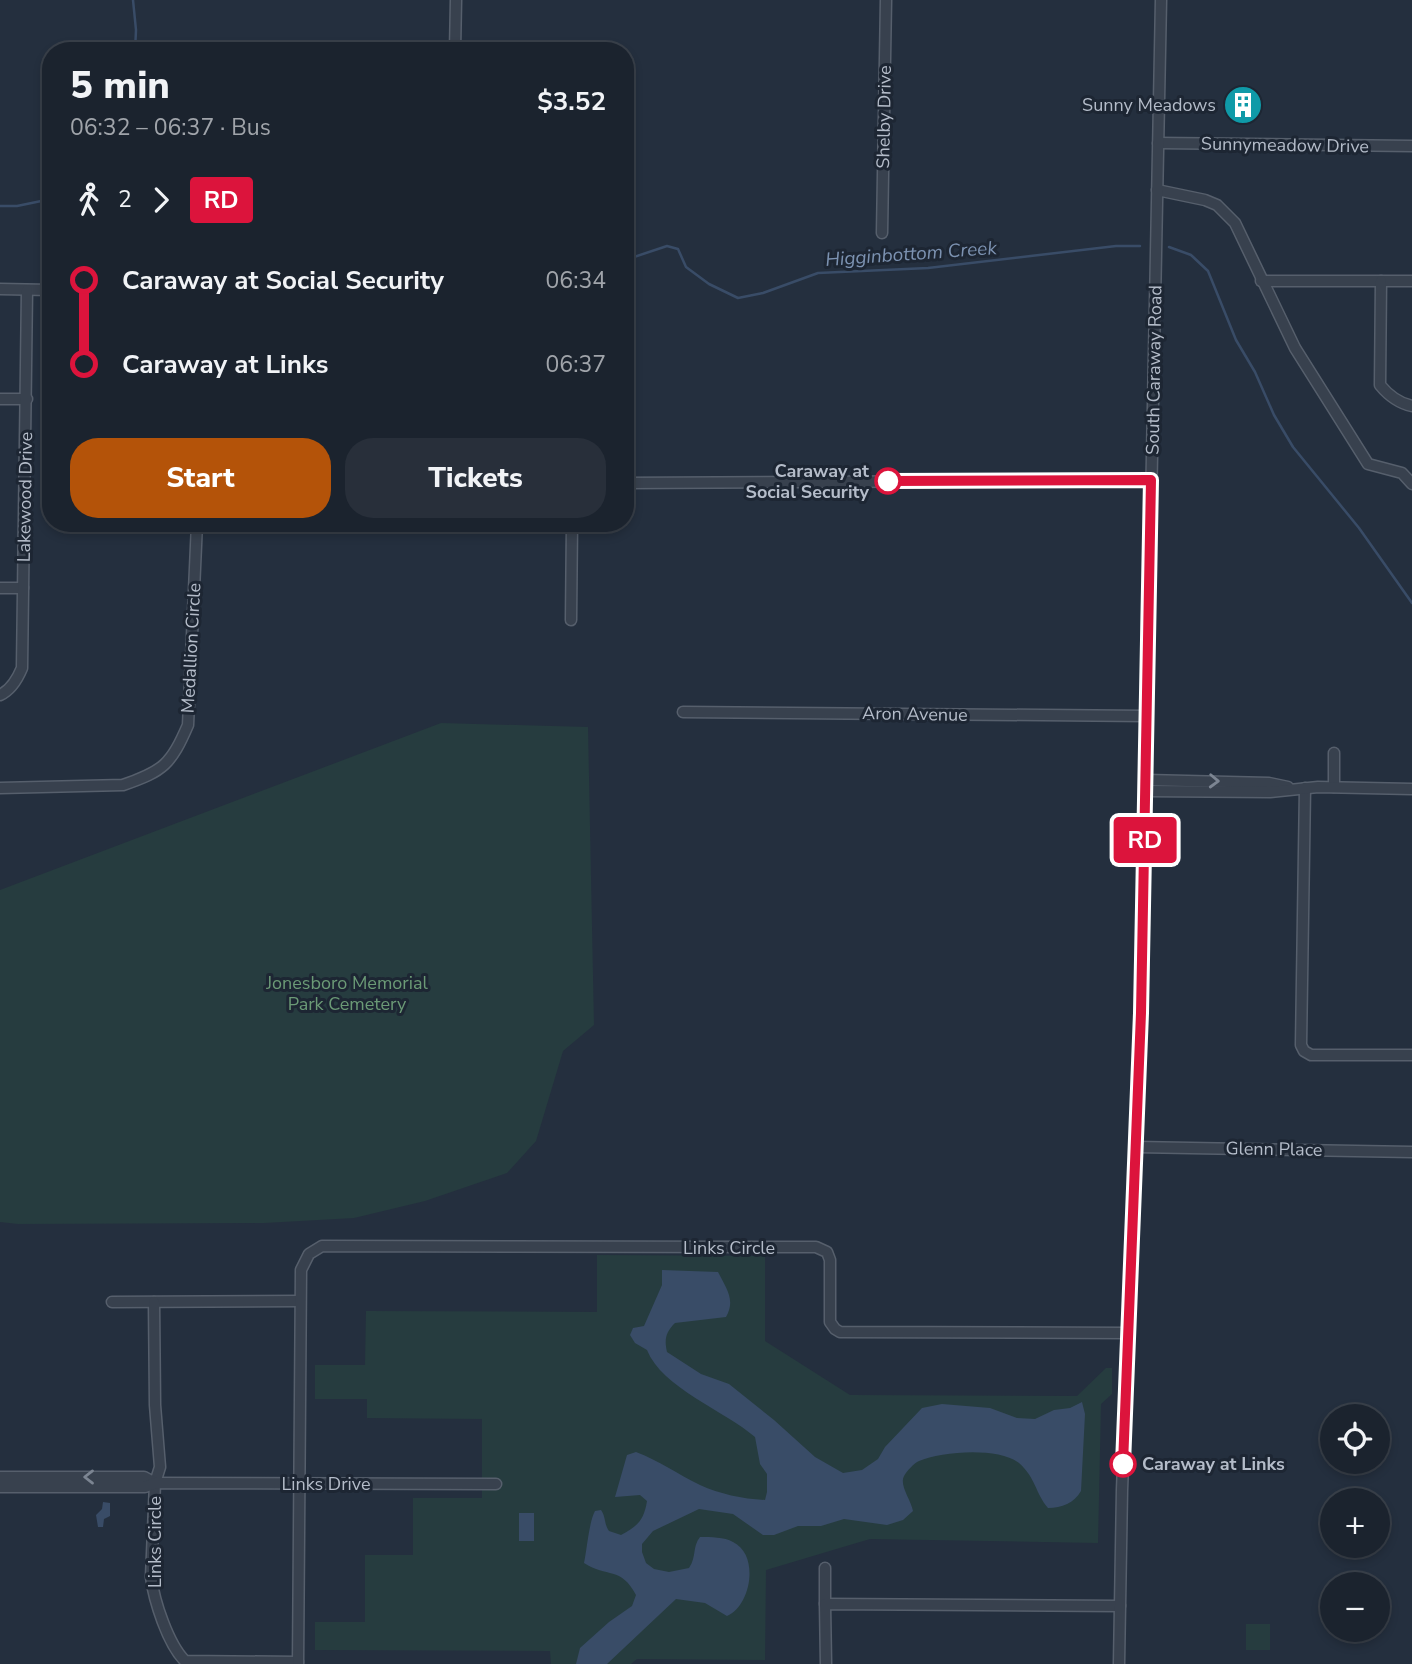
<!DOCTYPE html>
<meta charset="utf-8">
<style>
:root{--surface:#1b232e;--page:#282f3a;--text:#f1f3f6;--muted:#a0a4aa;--line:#39404a;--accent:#b45309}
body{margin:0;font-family:"Nunito Sans",sans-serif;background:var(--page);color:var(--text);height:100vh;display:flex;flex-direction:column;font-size:26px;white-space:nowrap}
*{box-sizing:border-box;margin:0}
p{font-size:23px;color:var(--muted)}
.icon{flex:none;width:38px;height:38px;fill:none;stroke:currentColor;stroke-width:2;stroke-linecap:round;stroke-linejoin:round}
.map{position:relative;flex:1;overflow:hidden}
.sheet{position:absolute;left:42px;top:42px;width:592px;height:490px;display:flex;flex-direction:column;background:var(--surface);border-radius:28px;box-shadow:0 4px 10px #0003,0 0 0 2px var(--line)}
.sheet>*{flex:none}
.badge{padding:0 14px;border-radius:5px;font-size:24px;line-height:46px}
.controls{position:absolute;left:1320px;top:1404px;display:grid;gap:14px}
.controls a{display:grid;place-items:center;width:70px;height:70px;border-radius:50%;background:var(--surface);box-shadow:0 4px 10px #0003,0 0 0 2px var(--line);font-size:35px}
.map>.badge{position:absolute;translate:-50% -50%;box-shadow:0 0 0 4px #fff}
.legs{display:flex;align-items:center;gap:10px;height:77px;padding:0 28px;font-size:23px}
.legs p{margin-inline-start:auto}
.head{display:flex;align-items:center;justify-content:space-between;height:119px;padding:0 28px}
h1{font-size:38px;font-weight:800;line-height:52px}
.action{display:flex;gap:14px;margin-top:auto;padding:14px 28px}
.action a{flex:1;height:80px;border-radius:28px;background:var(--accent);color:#fff;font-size:28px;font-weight:800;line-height:80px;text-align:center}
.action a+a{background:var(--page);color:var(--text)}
ul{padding:0 28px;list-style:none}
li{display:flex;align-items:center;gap:24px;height:84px;font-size:26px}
li i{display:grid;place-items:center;width:10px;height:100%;margin:0 9px;background:currentColor}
li i::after{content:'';width:18px;height:18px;margin:-9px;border:5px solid;border-radius:50%;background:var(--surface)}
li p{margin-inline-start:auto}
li:first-child i{background:linear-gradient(#0000 50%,currentColor 0)}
li:last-child i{background:linear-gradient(currentColor 50%,#0000 0)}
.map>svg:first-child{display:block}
.green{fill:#263c3f}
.water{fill:#394c67}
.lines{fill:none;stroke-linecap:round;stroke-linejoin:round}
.stream{stroke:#394c67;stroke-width:2.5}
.minor-casing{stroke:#565f6c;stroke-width:13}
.minor{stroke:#38414e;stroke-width:10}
.oneway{stroke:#7c8592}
.line-1-casing{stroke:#fff;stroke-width:16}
.line-1{stroke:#dc143c;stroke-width:10}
.stop-1-dot{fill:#fff;stroke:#dc143c;stroke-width:3.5}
.labels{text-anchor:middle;stroke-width:6;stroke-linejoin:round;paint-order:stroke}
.poi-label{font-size:18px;fill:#b4bcc9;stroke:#1d2633;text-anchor:end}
.street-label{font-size:18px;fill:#b4bcc9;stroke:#1d2633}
.stop-label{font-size:18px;font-weight:bold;fill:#b4bcc9;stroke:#1d2633;text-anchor:end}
.park-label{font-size:18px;fill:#6b9a76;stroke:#1d2633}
.water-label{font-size:19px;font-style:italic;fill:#7c92b1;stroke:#1d2633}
</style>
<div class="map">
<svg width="1412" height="1664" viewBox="0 0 1412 1664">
<rect width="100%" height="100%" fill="#242f3e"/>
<g class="green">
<path d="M441,723L588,727L594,1025L563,1051L536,1141L507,1173L425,1201L354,1218L264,1223L18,1224L0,1222V890Z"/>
<path d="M597,1255L765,1256V1341L850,1395L1077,1396L1106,1368H1112V1394L1101,1404L1098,1543L870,1539L766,1570L765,1660L637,1659L631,1664H551L550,1651L315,1650V1622H365V1555H413V1498H482V1419L367,1418V1399H315V1365H365L366,1311L597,1312Z"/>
<rect x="1246" y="1624" width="24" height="26"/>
</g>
<g class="water">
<path d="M662,1270L718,1272C726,1288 736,1300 726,1317L675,1323C666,1332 664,1339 667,1352L701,1374L729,1384L774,1420L815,1457L843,1473L862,1470L878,1459L885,1447L922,1408L942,1404L990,1408L1017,1418L1035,1419L1054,1410L1070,1408L1082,1402L1085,1414L1081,1491C1074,1503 1062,1508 1048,1508C1035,1493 1036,1478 1019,1463C999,1447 942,1451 919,1461C914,1463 907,1471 904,1476C899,1485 911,1500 913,1511L903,1520L887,1525L844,1519L821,1526H798L774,1535H763L733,1514L699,1509L653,1531L642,1544V1552L646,1563L654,1569L669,1572L689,1568C697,1556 692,1547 700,1537C711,1537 724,1537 733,1542C760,1555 751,1606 727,1616L705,1603L676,1599L607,1664H576L580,1648L609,1622L632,1606L636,1595C621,1566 607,1578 584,1563C587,1549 589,1522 595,1511L601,1510C606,1517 604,1524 609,1531L621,1535C638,1526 644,1520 647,1501L640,1495L615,1497L627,1455L636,1452C660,1461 677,1474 700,1485C720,1494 743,1499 765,1500L767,1492V1474L760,1464L755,1437C725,1411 662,1388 647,1350L635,1343L630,1335L633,1328L644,1326L662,1285Z"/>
<path d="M103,1502L110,1503V1516L104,1519L103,1527H98L96,1515L102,1509Z"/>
<rect x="519" y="1513" width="15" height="28"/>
</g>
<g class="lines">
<g class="stream">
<path d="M133,0L136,30L135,51"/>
<path d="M0,206H17L51,199"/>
<path d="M1169,247L1191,255L1208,271L1236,340L1255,372L1274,415L1293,447L1359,528L1412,603"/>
<path d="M625,260L667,246L678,249L686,267L709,284L738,298L763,293L818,273L928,268L1116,246H1140"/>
</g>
<defs>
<g id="minor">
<path d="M455,51L456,0"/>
<path d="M1158,143L1412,146"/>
<path d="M1157,190L1205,200L1217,205L1235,223L1295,348L1368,464L1402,473L1412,484"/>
<path d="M882,233L886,0"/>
<path d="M1261,281H1412"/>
<path d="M1381,281L1380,385C1389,396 1398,403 1412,406"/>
<path d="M0,289L51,290"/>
<path d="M0,399H27"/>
<path d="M625,483L1151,480"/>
<path d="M0,588H23"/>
<path d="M571,620L572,523"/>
<path d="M0,695C11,690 17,680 22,668L27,290"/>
<path d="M683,712L1147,716"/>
<path d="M1146,780L1269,783L1288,787"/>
<path d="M1334,787V753"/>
<path d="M0,788L123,785C164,771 171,764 188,725L197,523"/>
<path d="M1305,788L1301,1045L1304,1051L1311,1055H1412"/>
<path d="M1146,791L1270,792L1318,787L1412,789"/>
<path d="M1136,1147L1412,1152"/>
<path d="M112,1302L300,1301"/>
<path d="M154,1302L155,1405L160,1467L155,1483L151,1577C154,1601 168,1644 185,1661L298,1662"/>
<path d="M0,1477H144L155,1483"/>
<path d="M0,1487H145L155,1483L496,1484"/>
<path d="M825,1568V1604"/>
<path d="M298,1664L301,1270L309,1254L322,1246L816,1247L827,1252L830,1260V1322L835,1329L840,1332L1128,1333"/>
<path d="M826,1664L825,1604L1120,1606"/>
<path d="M1119,1664L1122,1490L1141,1013L1161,0"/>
</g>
</defs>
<use href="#minor" class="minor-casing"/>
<use href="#minor" class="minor"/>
</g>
<defs><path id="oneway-chevron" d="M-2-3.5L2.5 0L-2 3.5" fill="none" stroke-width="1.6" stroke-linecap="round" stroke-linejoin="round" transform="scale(1.75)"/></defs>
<g class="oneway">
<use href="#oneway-chevron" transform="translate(1214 781) rotate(2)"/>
<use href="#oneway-chevron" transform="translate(89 1477) rotate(180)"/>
</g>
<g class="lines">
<defs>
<path id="line-1" d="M888,481L1151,480L1141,1013L1123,1464"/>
</defs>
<use href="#line-1" class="line-1-casing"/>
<use href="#line-1" class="line-1"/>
</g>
<defs>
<symbol id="building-disc" viewBox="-11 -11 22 22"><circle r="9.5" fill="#0f9aa8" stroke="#1d2633"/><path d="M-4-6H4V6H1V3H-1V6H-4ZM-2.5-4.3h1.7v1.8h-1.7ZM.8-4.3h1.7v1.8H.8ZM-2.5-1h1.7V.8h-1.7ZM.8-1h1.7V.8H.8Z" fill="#fff"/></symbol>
</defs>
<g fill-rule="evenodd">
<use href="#building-disc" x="1221" y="83" width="44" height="44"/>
</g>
<g class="stop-1-dot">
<circle cx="888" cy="481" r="12"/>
<circle cx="1123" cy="1464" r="12"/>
</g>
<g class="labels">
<g class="poi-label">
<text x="1216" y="111">Sunny Meadows</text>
</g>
<g class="street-label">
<text transform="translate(884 117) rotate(-89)" y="6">Shelby Drive</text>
<text transform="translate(1285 145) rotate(1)" y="6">Sunnymeadow Drive</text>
<text transform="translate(1154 370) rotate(-89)" y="6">South Caraway Road</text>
<text transform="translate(25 497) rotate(-89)" y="6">Lakewood Drive</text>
<text transform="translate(191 648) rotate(-87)" y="6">Medallion Circle</text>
<text transform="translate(915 714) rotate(1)" y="6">Aron Avenue</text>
<text transform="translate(1274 1149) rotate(1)" y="6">Glenn Place</text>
<text x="729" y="1254">Links Circle</text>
<text x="326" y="1490">Links Drive</text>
<text transform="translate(155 1542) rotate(-90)" y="6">Links Circle</text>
</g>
<g class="stop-label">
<text x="869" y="477">Caraway at<tspan x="869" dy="21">Social Security</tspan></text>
<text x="1142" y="1470" text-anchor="start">Caraway at Links</text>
</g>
<g class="park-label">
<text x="347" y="989">Jonesboro Memorial<tspan x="347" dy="21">Park Cemetery</tspan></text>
</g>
<g class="water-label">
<text transform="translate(911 253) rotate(-4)" y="7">Higginbottom Creek</text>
</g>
</g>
</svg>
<div class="controls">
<a><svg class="icon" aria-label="locate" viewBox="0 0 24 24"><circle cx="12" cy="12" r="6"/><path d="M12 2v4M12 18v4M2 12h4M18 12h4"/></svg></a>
<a>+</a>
<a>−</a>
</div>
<b class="badge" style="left:1145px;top:840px;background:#dc143c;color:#fff">RD</b>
<section class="sheet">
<div class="head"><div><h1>5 min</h1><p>06:32 – 06:37 · Bus</p></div><b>$3.52</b></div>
<div class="legs"><svg class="icon" aria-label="walk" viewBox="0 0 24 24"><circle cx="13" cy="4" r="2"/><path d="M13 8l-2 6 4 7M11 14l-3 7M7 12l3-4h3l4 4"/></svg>2<svg class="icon" aria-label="forward" viewBox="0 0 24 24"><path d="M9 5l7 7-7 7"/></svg><b class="badge" style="background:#dc143c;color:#fff">RD</b></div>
<ul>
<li><i style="color:#dc143c"></i><b>Caraway at Social Security</b><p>06:34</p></li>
<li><i style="color:#dc143c"></i><b>Caraway at Links</b><p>06:37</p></li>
</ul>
<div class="action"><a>Start</a><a>Tickets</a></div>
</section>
</div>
